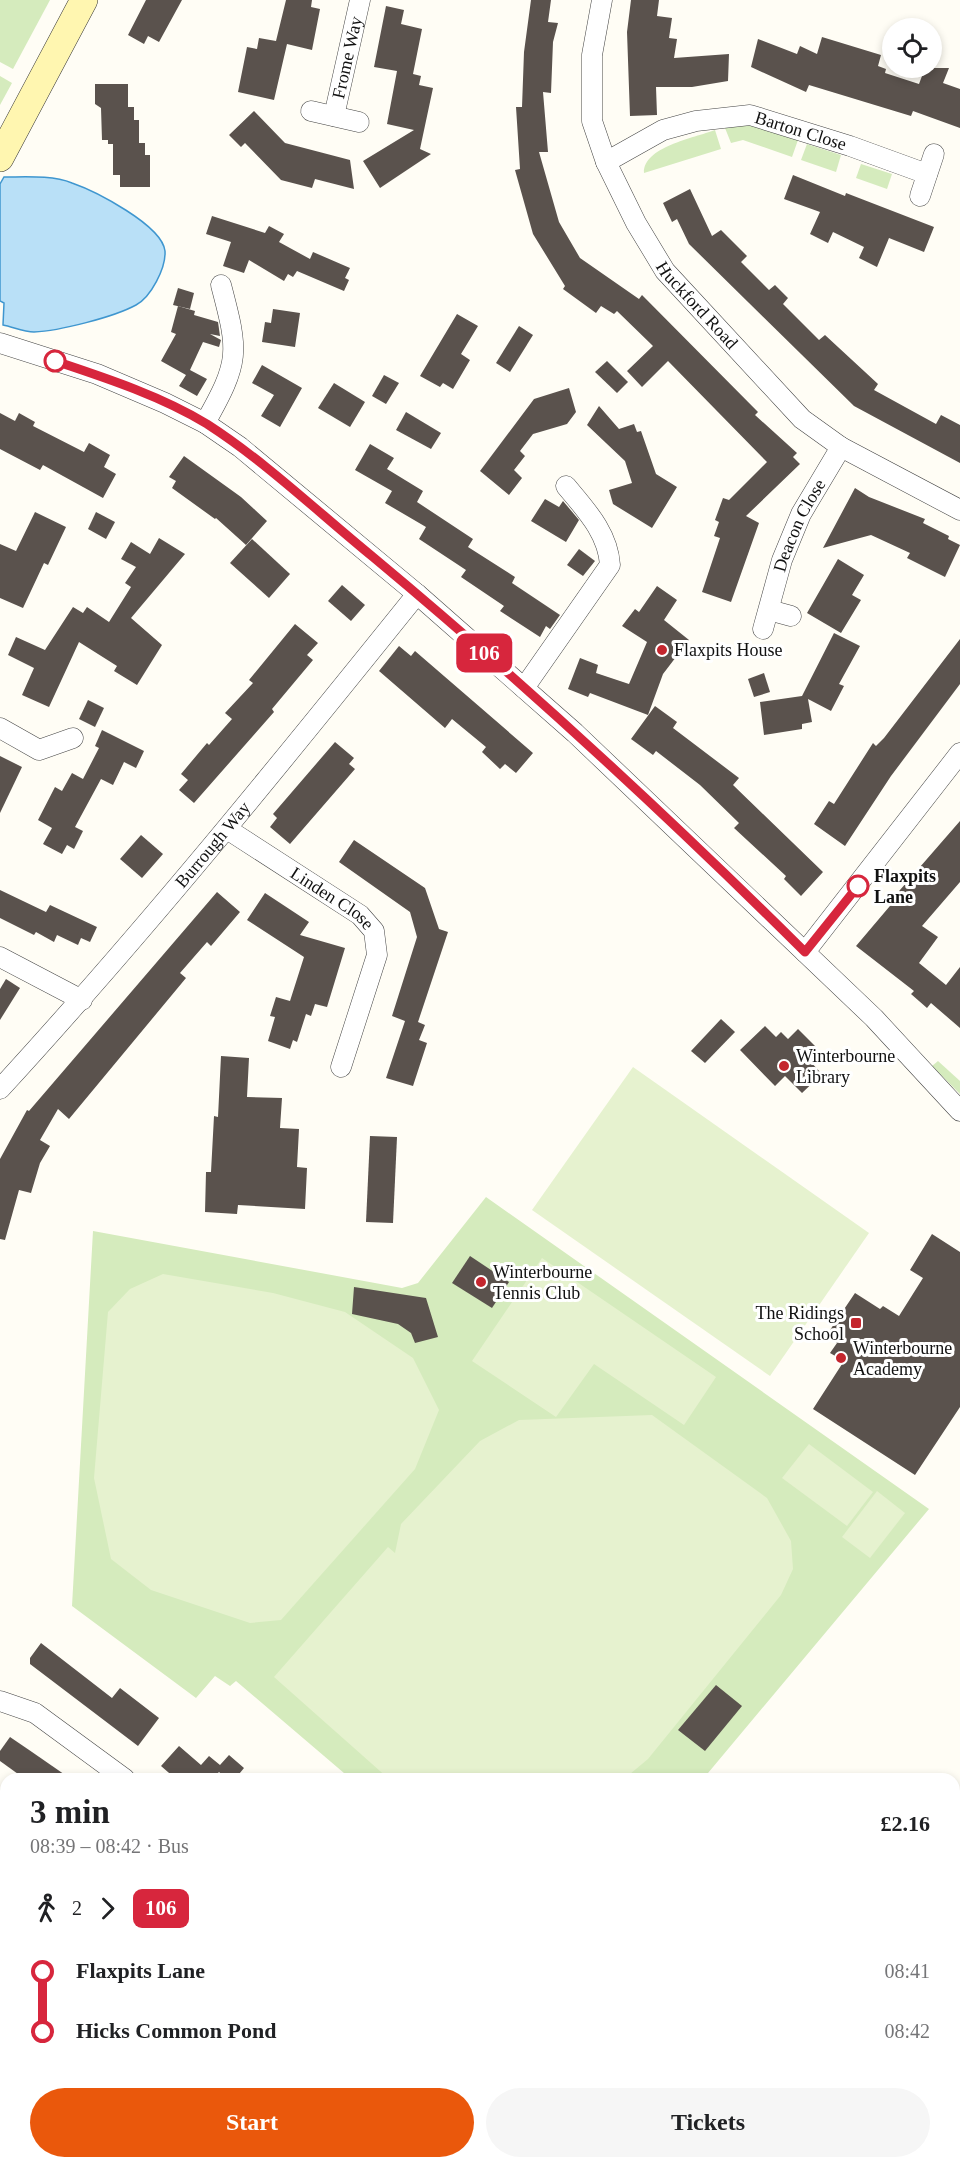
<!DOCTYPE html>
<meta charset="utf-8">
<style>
:root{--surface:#fff;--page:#f6f6f6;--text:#202124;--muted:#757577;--accent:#ea580c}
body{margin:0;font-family:Georgia,serif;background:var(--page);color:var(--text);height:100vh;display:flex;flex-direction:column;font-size:22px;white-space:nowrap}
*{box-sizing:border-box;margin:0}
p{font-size:20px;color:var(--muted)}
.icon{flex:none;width:33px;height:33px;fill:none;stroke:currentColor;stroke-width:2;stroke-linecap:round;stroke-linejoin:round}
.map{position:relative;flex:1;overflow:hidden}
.details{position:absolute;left:0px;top:1773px;width:960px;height:396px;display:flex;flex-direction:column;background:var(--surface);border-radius:18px 18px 0 0;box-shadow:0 3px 9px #0003}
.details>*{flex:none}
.badge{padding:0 12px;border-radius:9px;font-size:21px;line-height:39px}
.buttons{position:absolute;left:882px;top:18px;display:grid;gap:12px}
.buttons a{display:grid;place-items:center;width:60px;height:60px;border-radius:50%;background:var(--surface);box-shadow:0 3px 9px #0003;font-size:30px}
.map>.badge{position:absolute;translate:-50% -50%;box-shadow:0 0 0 3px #fff}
.legs{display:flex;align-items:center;gap:9px;height:66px;padding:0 30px;font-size:20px}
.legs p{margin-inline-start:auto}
.overview{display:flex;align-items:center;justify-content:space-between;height:102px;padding:0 30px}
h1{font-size:33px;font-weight:600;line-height:45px}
.primary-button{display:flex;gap:12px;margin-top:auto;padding:12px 30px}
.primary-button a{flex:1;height:69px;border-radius:36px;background:var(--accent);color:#fff;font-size:24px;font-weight:600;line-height:69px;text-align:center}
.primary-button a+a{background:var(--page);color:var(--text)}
ul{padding:0 30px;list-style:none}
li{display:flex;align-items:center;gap:21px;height:60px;font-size:22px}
li i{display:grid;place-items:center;width:9px;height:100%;margin:0 8px;background:currentColor}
li i::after{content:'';width:15px;height:15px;margin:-8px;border:4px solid;border-radius:50%;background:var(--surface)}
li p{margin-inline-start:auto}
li:first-child i{background:linear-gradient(#0000 50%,currentColor 0)}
li:last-child i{background:linear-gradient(currentColor 50%,#0000 0)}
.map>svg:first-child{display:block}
.green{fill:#d5ebbd}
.pitch{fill:#e6f2cf}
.water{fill:#b9e0f7;stroke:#3f96cf;stroke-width:1.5}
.building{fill:#5a524d}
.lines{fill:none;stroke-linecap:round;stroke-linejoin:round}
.street-casing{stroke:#444;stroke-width:21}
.secondary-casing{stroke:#333;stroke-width:28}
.street{stroke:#fff;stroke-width:20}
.secondary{stroke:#fff6b0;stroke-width:27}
.line-1-casing{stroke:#fff;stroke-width:14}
.line-1{stroke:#d7263d;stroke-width:9}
.stop-1-dot{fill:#fff;stroke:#d7263d;stroke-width:3}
.poi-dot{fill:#c4262e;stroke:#fff;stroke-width:2}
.labels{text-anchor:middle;stroke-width:6;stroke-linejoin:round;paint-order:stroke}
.street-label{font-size:18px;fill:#111;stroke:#fff}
.poi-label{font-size:18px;fill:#111;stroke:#fff;text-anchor:start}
.stop-label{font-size:18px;font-weight:bold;fill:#111;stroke:#fff;text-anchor:start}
</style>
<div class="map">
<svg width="960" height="2169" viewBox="0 0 960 2169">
<rect width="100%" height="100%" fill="#fffdf5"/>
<g class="green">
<path d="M0,0H50L13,69L0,62Z"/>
<path d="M0,76L12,83L0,105Z"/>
<path d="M752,124L798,140L792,157L743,140L731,143L725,128Z"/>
<path d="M715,130L721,149L644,173C643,147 694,138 715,130Z"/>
<path d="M807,144L841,155L836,172L801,160Z"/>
<path d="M861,164L892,174L887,189L856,178Z"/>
<path d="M938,1061L960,1081V1094L932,1066Z"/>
<path d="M486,1197L929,1509L703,1779H351L236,1681L230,1686L215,1676L196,1698L72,1606L93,1231L402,1288L418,1283Z"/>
</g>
<g class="pitch">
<path d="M633,1067L869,1233L770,1376L532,1210Z"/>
<path d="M542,1258L716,1377L684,1425L594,1364L556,1417L472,1361Z"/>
<path d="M163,1274L273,1293L345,1312L413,1358L439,1410L415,1469L281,1620L250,1623L151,1590L111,1559L94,1478L108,1312L130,1289Z"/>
<path d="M652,1415L767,1498L791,1541L793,1569L781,1595L648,1759L624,1779H389L274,1677L388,1547L395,1553L401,1524L480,1441L519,1420Z"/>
<path d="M809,1444L873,1492L847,1526L782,1478Z"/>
<path d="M877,1491L905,1513L870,1558L842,1537Z"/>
</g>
<path class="water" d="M4,177C26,177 52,175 72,183C95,191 162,225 165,251C166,268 151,297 136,305C114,317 59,331 34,332C24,332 13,327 3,325L4,303L0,301V184Z"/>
<g class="building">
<path d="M146,0H182L159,42L148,36L144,44L128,35Z"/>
<path d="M286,0H312L311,7L320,9L312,50L287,44L274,100L238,92L247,47L257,49L259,38L276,41Z"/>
<path d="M531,0H551L548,22L558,23L553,42L551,93L543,92L548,152H539L559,222L580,258L639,299L642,295L758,412L755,415L797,453L793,457L800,464L746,516L759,523L731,602L702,592L720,538L714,536L719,522L715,520L723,498L729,500L767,462L668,361L642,387L627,371L653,346L617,311L614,314L601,306L596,313L563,289L565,286L533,234L515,170L520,169L516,107H522L524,52Z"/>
<path d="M631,0H659L657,16L672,18L669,38L677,39L674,58L729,54L728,81L692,87H656L657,115L630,116L627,32Z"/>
<path d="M386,6L404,10L401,24L422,29L413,74L421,76L419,85L433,88L420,149L431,154L380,188L363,161L414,130L387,124L397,71L374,67Z"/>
<path d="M822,37L881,55L878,66L886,69L885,73L919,84L925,68H949L943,83L960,89V128L913,111L911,116L809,85L806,92L751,67L758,39L797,54L800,46L817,54Z"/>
<path d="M95,84H128V107H134V120H139V143H145V155H150V187H120V175H113V144H108V140H102L101,108L95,104Z"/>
<path d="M254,111L285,143L350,160L354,189L315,179L312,188L281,180L245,143L241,147L229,135Z"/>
<path d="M793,175L845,196L846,193L934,227L924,252L889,238L877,267L859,258L864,247L833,232L828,243L810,234L820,212L784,199Z"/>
<path d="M690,189L712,236L721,230L747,256L741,262L769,290L775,285L788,298L783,304L819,340L825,335L878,384L874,390L936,424L941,415L960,425V463L854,406L689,244L677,219L672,222L663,203Z"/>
<path d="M212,216L265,233L269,226L284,234L279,242L310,259L313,252L350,268L345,278L349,280L344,291L297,271L293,277L288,274L284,281L249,260L244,273L223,266L231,242L206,234Z"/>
<path d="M178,288L194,293L190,309L173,305Z"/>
<path d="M178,306L195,311L194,315L218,322L220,336L210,334L221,340L219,347L203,342L190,370L207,379L197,396L179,386L186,375L161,361L176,334L171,332Z"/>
<path d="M273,309L300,313L295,347L262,342L265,322L271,323Z"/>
<path d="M457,314L478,326L461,354L470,360L453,389L443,383L440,387L420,376Z"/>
<path d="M519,326L533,335L510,372L496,363Z"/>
<path d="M607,361L628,382L617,393L595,372Z"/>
<path d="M262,365L302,388L280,427L261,416L274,395L252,383Z"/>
<path d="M384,375L399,383L386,404L372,396Z"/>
<path d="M334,383L365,402L350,427L318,408Z"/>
<path d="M569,388L576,412L567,424L533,434L520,451L525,456L514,470L522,478L509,495L480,471L534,399Z"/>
<path d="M599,406L619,429L634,424L637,432L641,431L656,474L677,487L652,528L613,504L609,490L632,483L625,461L587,425Z"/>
<path d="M406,412L441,433L431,449L396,430Z"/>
<path d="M0,413L15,421L19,413L35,422L33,426L84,452L89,443L110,455L104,467L116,474L103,498L43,465L40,470L0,449Z"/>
<path d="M370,444L394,458L387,469L423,491L417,502L473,539L468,547L515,577L512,583L560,615L550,629L546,626L540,637L500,611L504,606L461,577L466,570L419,539L426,527L385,503L392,491L355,470Z"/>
<path d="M184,456L241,497L267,521L246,545L216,518L215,519L172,488L176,481L169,477Z"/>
<path d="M855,488L869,497L925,519L923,523L949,536L948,539L960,545L945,577L907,558L910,553L871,535L823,548Z"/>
<path d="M545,499L559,507L563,501L579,520L566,542L531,521Z"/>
<path d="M35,512L66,527L48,565L44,563L23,608L0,598V544L16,551Z"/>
<path d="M96,512L115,522L106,539L88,529Z"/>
<path d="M159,538L185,554L131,618L162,645L137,685L114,671L117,666L79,642L49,707L22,695L34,668L8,655L16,637L45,650L73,607L83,613L87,607L109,622L131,587L125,583L136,567L121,559L131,542L150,554Z"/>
<path d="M252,539L290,574L269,598L230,563Z"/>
<path d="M579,549L595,561L583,576L567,565Z"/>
<path d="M838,559L864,575L852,595L861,600L841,633L807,613Z"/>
<path d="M342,585L365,605L351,621L328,601Z"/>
<path d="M657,586L677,600L664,620L689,640L663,674L648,715L590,693L588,697L568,689L580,658L598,665L596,673L629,684L647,642L622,626L635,609L639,612Z"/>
<path d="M295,624L318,643L307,655L313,660L272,709L274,712L194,803L179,790L188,780L181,774L207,743L209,745L232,719L225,713L253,683L249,680Z"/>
<path d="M834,633L860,646L839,684L844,686L831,711L808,699L812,722L802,724V729L764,735L760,702L802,696Z"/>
<path d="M960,639V684L891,776L845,846L814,824L829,801L834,804L873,743L876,746L884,738Z"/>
<path d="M399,646L411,656L415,651L533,753L516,773L505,764L500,769L482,752L486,747L452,719L445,728L379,671Z"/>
<path d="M764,673L770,692L754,697L748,679Z"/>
<path d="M88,700L104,708L95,727L79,719Z"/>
<path d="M655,706L677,722L673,728L739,778L733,785L823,872L801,896L784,879L786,876L734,828L739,823L700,785L656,751L653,755L631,739Z"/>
<path d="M102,730L144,751L136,768L124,762L113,785L101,779L75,827L83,831L74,849L67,845L62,854L43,844L52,828L38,820L55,787L62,791L72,773L83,779L99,748L95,746Z"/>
<path d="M335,742L354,758L349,764L355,769L290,844L270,827L277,818L273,814Z"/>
<path d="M0,756L22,767L0,813Z"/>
<path d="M960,821V882L922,926L938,937L919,963L946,985L960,967V1028L931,1003L927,1008L911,994L914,991L856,946L895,900L893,898Z"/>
<path d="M141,835L163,854L142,878L120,859Z"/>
<path d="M354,840L425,888L439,929L448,932L418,1022L425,1025L419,1040L427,1043L413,1086L386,1078L405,1021L392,1016L417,937L410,912L339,862Z"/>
<path d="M0,890L46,912L50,905L97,927L90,942L81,938L78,945L57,935L54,942L36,932L34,935L0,918Z"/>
<path d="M217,892L240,912L211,946L207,942L180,973L186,978L69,1119L58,1109L40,1140L50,1146L40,1163L31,1193L19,1190L5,1240L0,1239V1159L27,1110L29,1111Z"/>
<path d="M265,893L309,922L300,935L345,948L327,1007L315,1004L311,1016L306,1014L297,1042L293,1040L290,1049L268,1041L275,1017L270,1016L276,997L290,1001L304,957L247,920Z"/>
<path d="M6,979L20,988L0,1020V989Z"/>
<path d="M721,1019L735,1032L705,1063L691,1051Z"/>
<path d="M765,1026L776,1037L781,1032L788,1039L798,1029L816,1047L806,1057L822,1074L802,1093L785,1076L775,1086L740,1050Z"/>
<path d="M221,1056L249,1058L247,1097L282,1098L280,1128L299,1129L297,1167L307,1168L305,1209L238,1205L237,1214L205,1212L206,1172H211L214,1116L218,1117Z"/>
<path d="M370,1136L397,1137L393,1223L366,1222Z"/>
<path d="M932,1234L960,1252V1407L915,1475L813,1409L844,1361L830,1353L837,1343L826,1336L855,1293L880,1309L883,1306L899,1316L923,1278L910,1270Z"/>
<path d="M470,1256L509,1282L492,1308L452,1283Z"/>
<path d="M354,1287L426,1298L438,1337L415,1343L411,1333L398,1324L352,1314Z"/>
<path d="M41,1643L112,1698L120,1688L159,1718L138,1746L30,1664V1658Z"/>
<path d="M716,1685L742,1706L705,1751L678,1730Z"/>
<path d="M10,1737L32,1752L71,1779H25L0,1761V1751Z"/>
<path d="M179,1746L201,1765L209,1756L220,1765L229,1755L244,1768L235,1779H227L219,1772L215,1776L218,1779H176L161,1766Z"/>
</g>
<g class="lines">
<defs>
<g id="street">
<path id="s1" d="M602,0L592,55V121L606,162L636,223L665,271L802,419L841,447L960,510"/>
<path d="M311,111L359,122"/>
<path id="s2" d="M334,116L360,0"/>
<path id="s3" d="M606,162L663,130L696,121L750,115L850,146L927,174"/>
<path d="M920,196L934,154"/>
<path d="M0,343L97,374L165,403L205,423L240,447L417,594L575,733L874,1018L960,1111"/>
<path d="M205,423C240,361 239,353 221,285"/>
<path d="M769,610L791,616"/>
<path id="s4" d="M763,629L782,560L801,514L841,447"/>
<path d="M524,688L610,565C608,533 586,510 566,486"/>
<path d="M0,728L39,750L73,738"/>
<path id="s5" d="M227,829L360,915L374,931L377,955L341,1067"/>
<path d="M805,952L960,753"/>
<path d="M0,957L82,1000"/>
<path id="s6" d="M0,1089C146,930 282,762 417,594"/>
<path d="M0,1701L35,1713L125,1779"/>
<path d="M681,2163L687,2169"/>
<path d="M0,2165L10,2163"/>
</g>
<path id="secondary" d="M0,158L84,0"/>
</defs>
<use href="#street" class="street-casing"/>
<use href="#secondary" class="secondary-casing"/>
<use href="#street" class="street"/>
<use href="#secondary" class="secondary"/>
</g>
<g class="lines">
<defs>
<path id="line-1" d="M55,361C106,378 161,396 207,424C266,462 319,513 373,557C523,682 667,815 805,952L858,886"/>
</defs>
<use href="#line-1" class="line-1-casing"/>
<use href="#line-1" class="line-1"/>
</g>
<g class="stop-1-dot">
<circle cx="55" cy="361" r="10"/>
<circle cx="858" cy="886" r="10"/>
</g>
<g class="poi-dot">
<circle cx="662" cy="650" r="6"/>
<circle cx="784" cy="1066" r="6"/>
<circle cx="481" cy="1282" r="6"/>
<rect x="850" y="1317" width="12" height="12" rx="3"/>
<circle cx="841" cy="1358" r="6"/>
</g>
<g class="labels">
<g class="street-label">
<text dy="6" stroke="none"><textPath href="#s2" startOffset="60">Frome Way</textPath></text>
<text dy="6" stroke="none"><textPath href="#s3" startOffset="207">Barton Close</textPath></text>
<text dy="6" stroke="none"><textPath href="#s1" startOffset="336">Huckford Road</textPath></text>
<text dy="6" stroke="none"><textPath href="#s4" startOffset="110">Deacon Close</textPath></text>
<text dy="6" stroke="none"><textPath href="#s6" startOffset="324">Burrough Way</textPath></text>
<text dy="6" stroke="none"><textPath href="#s5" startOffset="126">Linden Close</textPath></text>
</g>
<g class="poi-label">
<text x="674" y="656">Flaxpits House</text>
<text x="796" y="1062">Winterbourne<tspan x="796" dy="21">Library</tspan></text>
<text x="493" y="1278">Winterbourne<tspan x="493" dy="21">Tennis Club</tspan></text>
<text x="844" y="1319" text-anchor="end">The Ridings<tspan x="844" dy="21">School</tspan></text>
<text x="853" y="1354">Winterbourne<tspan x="853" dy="21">Academy</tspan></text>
</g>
<g class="stop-label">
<text x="874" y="882">Flaxpits<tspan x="874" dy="21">Lane</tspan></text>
</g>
</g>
</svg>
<div class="buttons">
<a><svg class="icon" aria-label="locate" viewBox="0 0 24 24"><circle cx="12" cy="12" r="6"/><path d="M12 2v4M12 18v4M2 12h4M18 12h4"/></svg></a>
</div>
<b class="badge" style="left:484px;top:653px;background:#d7263d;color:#fff">106</b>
<section class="details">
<div class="overview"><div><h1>3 min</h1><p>08:39 – 08:42 · Bus</p></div><b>£2.16</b></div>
<div class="legs"><svg class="icon" aria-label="walk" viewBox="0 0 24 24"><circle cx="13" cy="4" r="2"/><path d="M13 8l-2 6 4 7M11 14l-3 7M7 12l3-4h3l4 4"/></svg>2<svg class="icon" aria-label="forward" viewBox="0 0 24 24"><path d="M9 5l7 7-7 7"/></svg><b class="badge" style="background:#d7263d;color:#fff">106</b></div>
<ul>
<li><i style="color:#d7263d"></i><b>Flaxpits Lane</b><p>08:41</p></li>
<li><i style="color:#d7263d"></i><b>Hicks Common Pond</b><p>08:42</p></li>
</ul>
<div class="primary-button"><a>Start</a><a>Tickets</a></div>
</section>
</div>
